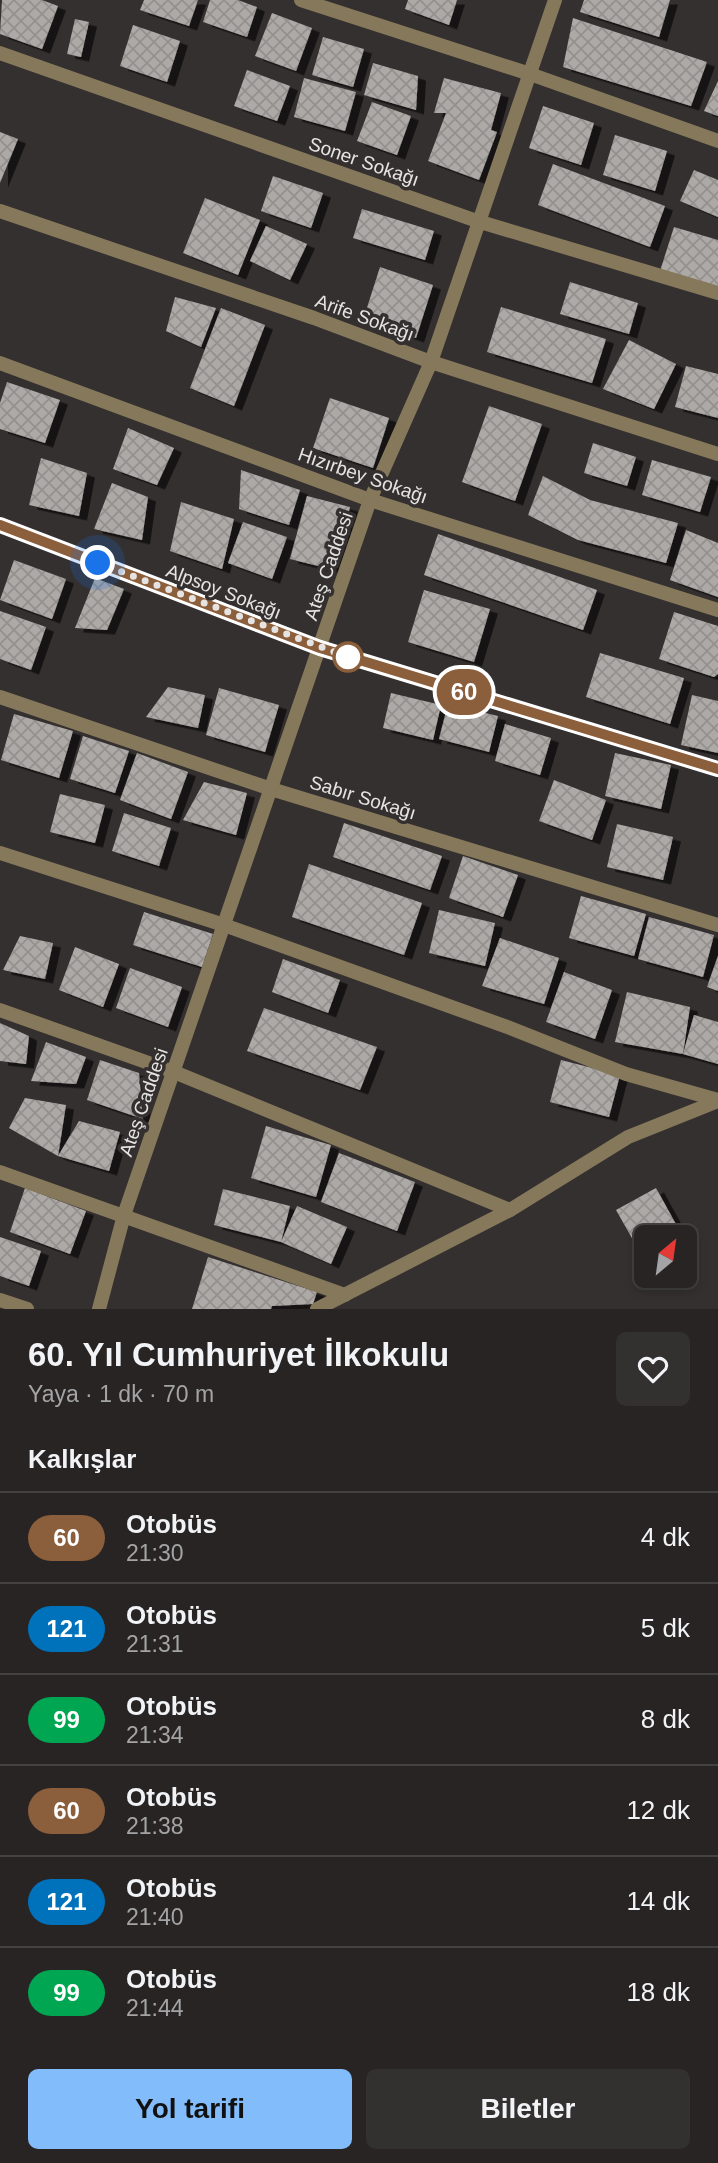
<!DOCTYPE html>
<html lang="tr">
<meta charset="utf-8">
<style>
:root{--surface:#272423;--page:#333030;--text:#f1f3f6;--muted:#a4a4a6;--line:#434141;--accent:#82bcfa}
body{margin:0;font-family:Helvetica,sans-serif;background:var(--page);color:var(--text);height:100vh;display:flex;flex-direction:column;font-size:26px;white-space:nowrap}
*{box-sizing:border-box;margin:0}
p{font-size:23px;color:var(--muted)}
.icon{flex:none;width:38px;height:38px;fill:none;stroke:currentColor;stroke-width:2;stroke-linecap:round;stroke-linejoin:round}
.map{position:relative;height:1309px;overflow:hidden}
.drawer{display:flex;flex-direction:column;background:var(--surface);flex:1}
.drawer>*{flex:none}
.badge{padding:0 14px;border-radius:23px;font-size:24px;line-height:46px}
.needle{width:46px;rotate:29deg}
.controls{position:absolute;left:634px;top:1225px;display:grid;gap:14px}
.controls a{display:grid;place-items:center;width:63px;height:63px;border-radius:10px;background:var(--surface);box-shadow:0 4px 10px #0003,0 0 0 2px var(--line);font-size:35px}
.you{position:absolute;width:35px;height:35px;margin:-18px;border:5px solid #fff;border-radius:50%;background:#1a73e8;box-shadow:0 0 0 10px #1a73e833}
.map>.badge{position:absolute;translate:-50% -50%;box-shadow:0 0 0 4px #fff}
h2{padding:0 28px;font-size:26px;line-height:63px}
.round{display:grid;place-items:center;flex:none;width:74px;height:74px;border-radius:10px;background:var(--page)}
.headline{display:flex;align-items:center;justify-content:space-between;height:119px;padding:0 28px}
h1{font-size:33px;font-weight:700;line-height:52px}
.cta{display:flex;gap:14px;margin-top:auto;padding:14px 28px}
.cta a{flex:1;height:80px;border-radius:10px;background:var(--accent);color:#111;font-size:28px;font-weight:700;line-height:80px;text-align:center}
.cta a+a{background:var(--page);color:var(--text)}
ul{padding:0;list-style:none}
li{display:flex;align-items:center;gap:21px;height:91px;padding:0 28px;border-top:2px solid var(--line)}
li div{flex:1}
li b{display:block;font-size:26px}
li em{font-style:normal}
li .badge{min-width:77px;font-weight:700;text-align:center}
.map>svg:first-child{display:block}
.building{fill:url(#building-cross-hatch);filter:url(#shadow)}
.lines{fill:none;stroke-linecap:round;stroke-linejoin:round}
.street{stroke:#86785b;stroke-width:14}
.line-casing{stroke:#fff;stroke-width:16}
.line{stroke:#8b5e3c;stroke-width:10}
.walk{stroke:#e6e4e3;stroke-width:7;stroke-dasharray:0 12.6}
.stop-dot{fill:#fff;stroke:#8b5e3c;stroke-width:3.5}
.labels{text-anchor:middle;stroke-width:7;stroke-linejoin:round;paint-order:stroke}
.street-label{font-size:19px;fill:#e6e4e3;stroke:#34302f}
</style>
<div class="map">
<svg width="718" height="1309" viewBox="0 0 718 1309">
<defs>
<pattern id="building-cross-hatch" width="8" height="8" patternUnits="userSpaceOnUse" patternTransform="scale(1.75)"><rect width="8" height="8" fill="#ada9a6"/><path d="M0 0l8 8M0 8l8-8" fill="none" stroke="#93908e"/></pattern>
<filter id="shadow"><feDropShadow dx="8" dy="4.5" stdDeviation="0" flood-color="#0009"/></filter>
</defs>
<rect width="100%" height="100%" fill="#34302f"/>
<g class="building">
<path d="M2,0H42L58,6L42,49L0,34Z"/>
<path d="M144,0H198L189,26L140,10Z"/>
<path d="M210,0H238L257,7L247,37L203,22Z"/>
<path d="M408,0H457L449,25L405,9Z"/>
<path d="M584,0H670L659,37L580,12Z"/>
<path d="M272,13L312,28L296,71L255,56Z"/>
<path d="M573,18L707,62L691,106L563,67Z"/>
<path d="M75,19L89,22L81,57L67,54Z"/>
<path d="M133,25L180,41L167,82L120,66Z"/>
<path d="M323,37L364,49L353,87L312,75Z"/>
<path d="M373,63L418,76L416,110L364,95Z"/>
<path d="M247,70L290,86L277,121L234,106Z"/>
<path d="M304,78L356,92L345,131L294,117Z"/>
<path d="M444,78L501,93L491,130L497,132L479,180L428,161L446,113H434Z"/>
<path d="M718,81V116L704,111Z"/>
<path d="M372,102L411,116L397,155L357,141Z"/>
<path d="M543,106L594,123L581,165L529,148Z"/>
<path d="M0,132L18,139L0,183Z"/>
<path d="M615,135L667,151L655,191L603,175Z"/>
<path d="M553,164L665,206L650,247L538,205Z"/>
<path d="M694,170L718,180V217L680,201Z"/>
<path d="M273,176L323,193L311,228L261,211Z"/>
<path d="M205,198L260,220L238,275L183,253Z"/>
<path d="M362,209L434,231L425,260L353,238Z"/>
<path d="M266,226L307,244L290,280L250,261Z"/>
<path d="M674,227L718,240V289L660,271Z"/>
<path d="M380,267L433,285L416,338L363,320Z"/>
<path d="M570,282L638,303L629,334L560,314Z"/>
<path d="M175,297L216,308L201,347L166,331Z"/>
<path d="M501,307L606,339L592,383L487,352Z"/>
<path d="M221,308L265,325L234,406L190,388Z"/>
<path d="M629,340L676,364L654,409L603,389Z"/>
<path d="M686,366L718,374V418L675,407Z"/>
<path d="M7,382L60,400L45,443L0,429V403Z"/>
<path d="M330,398L389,418L373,468L313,448Z"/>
<path d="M489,406L542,424L515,501L462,482Z"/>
<path d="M128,428L174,448L157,485L113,469Z"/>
<path d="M593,443L636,457L627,486L584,473Z"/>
<path d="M41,458L87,473L79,516L29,505Z"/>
<path d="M652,460L711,477L700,512L642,495Z"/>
<path d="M241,470L300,490L289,525L239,509Z"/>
<path d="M543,476L590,500L678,523L666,563L578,540L528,515Z"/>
<path d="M112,483L148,497L142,540L94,529Z"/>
<path d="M307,496L350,507L334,570L290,559Z"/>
<path d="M181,502L234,519L222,569L170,551Z"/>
<path d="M243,522L287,537L272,579L228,563Z"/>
<path d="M686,530L718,543V597L670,580Z"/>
<path d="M438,534L597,590L583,630L424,575Z"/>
<path d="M14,560L66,579L52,619L0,600Z"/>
<path d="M95,578L124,589L107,630L75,628Z"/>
<path d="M424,590L490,609L474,662L408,642Z"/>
<path d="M0,611L46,627L31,670L0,659Z"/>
<path d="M674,612L718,626V674L714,677L659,659Z"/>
<path d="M600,653L684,678L670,724L586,697Z"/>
<path d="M168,687L205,695L198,728L146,717Z"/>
<path d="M219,688L279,705L265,752L206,735Z"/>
<path d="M391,693L441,705L433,740L383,728Z"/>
<path d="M692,695L718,701V753L681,745Z"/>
<path d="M448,704L498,716L489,752L439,739Z"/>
<path d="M14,714L73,731L59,778L1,760Z"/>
<path d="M505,724L551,738L540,775L495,761Z"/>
<path d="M83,736L129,751L115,793L70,779Z"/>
<path d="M137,753L188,772L171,819L120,800Z"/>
<path d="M615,753L671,765L661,809L605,796Z"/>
<path d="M554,780L606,800L592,840L539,821Z"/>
<path d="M204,782L247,793L236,835L183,820Z"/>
<path d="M60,794L105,805L95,843L50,832Z"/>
<path d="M124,813L171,828L159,866L112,851Z"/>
<path d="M344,823L442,856L430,890L333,857Z"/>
<path d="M617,824L673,837L663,880L607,867Z"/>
<path d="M463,856L518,875L503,917L449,898Z"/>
<path d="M309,864L422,903L404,955L292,917Z"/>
<path d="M581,896L646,914L634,956L569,938Z"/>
<path d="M439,910L495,923L485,966L429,953Z"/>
<path d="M144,912L213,934L202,967L133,945Z"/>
<path d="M649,917L714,935L703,977L638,959Z"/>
<path d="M20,936L53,943L45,979L3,970Z"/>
<path d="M500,938L559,958L544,1004L482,986Z"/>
<path d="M75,947L119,964L103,1007L59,990Z"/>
<path d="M718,956V991L707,987Z"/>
<path d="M283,959L340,980L328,1013L272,992Z"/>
<path d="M130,968L182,987L168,1027L116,1008Z"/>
<path d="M564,972L612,990L595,1039L546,1022Z"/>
<path d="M627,992L690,1007L683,1054L694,1015L718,1022V1064L683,1054L615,1042Z"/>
<path d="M264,1008L377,1047L360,1090L247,1051Z"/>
<path d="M0,1023L29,1036L26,1064L0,1061Z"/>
<path d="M46,1042L86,1057L76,1084L31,1081Z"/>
<path d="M100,1060L139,1073L143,1119L87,1100Z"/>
<path d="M561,1060L620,1075L609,1117L550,1102Z"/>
<path d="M25,1098L66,1105L58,1156L9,1128Z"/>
<path d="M79,1121L120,1132L109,1171L58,1156Z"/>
<path d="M266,1126L331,1145L316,1197L251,1178Z"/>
<path d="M339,1153L415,1182L397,1231L321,1202Z"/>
<path d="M25,1188L86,1211L70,1254L10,1232Z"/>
<path d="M656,1188L683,1237H646V1263L616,1210Z"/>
<path d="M223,1189L290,1206L281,1242L297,1206L347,1227L331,1264L281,1242L214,1225Z"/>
<path d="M0,1237L41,1251L29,1286L0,1276Z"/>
<path d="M208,1257L317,1292L313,1304L272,1306L271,1309H192Z"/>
</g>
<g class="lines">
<g class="street">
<path d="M301,0L530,74L718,141"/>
<path d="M0,53L477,221L718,293"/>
<path d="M0,211L314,318L431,362L718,454"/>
<path d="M0,363L370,500L718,610"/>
<path d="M0,525L320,648L718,769"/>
<path d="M0,697L271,789L718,925"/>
<path d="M0,853L224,925L510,1028L626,1074L718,1100"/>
<path d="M0,1010L174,1072L510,1210"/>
<path d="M0,1172L345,1295"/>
<path d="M0,1300L27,1309"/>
<path d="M99,1309L124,1215L370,500L431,362L555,0"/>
<path d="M317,1309L510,1210L628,1137L718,1101"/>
</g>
</g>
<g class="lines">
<defs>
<path id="line" d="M0,525L320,648L718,769"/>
</defs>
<use href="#line" class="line-casing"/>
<use href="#line" class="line"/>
<path class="walk" d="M98,563L348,657"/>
</g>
<circle class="stop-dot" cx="348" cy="657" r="14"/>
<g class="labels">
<g class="street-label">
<text transform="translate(364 161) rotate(19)" y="7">Soner Sokağı</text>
<text transform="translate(365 317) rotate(20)" y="7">Arife Sokağı</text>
<text transform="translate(363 475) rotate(19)" y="7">Hızırbey Sokağı</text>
<text transform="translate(328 566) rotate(-71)" y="7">Ateş Caddesi</text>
<text transform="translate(224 591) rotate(21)" y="7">Alpsoy Sokağı</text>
<text transform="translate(363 797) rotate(17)" y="7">Sabır Sokağı</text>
<text transform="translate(143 1102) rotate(-71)" y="7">Ateş Caddesi</text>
</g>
</g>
</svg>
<div class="controls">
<a><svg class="needle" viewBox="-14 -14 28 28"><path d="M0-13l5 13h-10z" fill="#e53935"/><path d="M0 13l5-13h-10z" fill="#a4a4a6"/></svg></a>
</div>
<div class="you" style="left:98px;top:563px"></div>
<b class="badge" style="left:464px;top:692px;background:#8b5e3c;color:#fff">60</b>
</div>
<section class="drawer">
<div class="headline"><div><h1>60. Yıl Cumhuriyet İlkokulu</h1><p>Yaya · 1 dk · 70 m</p></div><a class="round"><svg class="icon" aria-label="heart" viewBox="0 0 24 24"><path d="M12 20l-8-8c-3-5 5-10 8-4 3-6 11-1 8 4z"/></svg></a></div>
<h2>Kalkışlar</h2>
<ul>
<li><span class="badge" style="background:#8b5e3c;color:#fff">60</span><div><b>Otobüs</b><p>21:30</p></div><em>4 dk</em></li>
<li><span class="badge" style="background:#0072bc;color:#fff">121</span><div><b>Otobüs</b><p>21:31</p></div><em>5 dk</em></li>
<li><span class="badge" style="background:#00a651;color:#fff">99</span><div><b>Otobüs</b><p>21:34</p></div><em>8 dk</em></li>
<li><span class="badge" style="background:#8b5e3c;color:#fff">60</span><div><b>Otobüs</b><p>21:38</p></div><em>12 dk</em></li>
<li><span class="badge" style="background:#0072bc;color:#fff">121</span><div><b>Otobüs</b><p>21:40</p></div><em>14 dk</em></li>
<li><span class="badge" style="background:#00a651;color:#fff">99</span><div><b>Otobüs</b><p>21:44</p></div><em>18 dk</em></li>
</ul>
<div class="cta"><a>Yol tarifi</a><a>Biletler</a></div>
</section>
